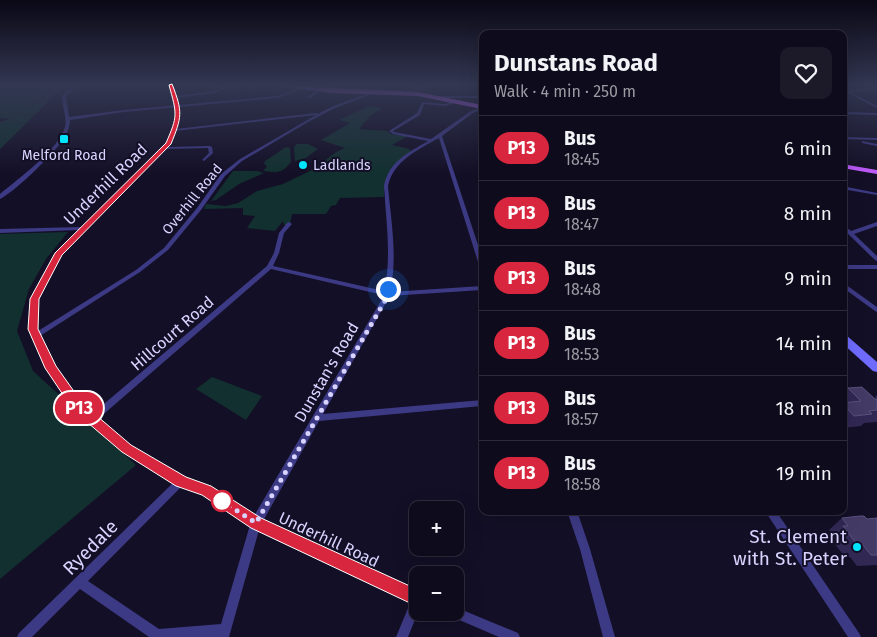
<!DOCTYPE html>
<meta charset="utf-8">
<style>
:root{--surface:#0e0b1c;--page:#1c1929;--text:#f1f3f6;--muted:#9b9ba3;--line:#2e2b3b}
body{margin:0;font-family:"Fira Sans",sans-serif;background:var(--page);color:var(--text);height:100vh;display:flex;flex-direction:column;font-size:19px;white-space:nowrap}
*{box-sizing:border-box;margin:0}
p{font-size:16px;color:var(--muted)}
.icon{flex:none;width:28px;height:28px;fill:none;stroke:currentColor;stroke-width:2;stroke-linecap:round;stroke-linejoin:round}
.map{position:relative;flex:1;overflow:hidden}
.sheet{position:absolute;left:479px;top:30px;width:368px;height:485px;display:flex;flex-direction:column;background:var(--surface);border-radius:10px;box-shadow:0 5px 20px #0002,0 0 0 1px var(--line)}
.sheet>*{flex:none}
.badge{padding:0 10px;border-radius:16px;font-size:18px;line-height:32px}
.tools{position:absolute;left:409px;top:501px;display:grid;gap:10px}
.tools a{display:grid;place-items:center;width:55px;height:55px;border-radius:10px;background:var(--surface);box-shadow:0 5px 20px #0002,0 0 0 1px var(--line);font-size:25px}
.you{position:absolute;width:25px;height:25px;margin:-12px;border:4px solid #fff;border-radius:50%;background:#1a73e8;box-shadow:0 0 0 8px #1a73e833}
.map>.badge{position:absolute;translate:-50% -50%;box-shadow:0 0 0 2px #fff}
.round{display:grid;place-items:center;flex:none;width:52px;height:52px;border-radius:10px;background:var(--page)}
.headline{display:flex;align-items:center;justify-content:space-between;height:85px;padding:0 15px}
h1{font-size:24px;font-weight:700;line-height:38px}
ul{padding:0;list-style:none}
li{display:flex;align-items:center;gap:15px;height:65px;padding:0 15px;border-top:1px solid var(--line)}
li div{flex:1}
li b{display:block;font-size:19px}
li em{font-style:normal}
li .badge{min-width:55px;font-weight:700;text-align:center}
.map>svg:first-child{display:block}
.green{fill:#12302f}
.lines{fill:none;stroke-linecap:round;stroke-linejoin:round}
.minor{fill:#3d3a85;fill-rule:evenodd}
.tertiary{fill:#3d3a85;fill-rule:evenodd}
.secondary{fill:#6f6bff;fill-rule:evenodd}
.primary{fill:#c25bff;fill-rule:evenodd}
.wall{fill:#312854}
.building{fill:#433a66;stroke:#5a527e}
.line{fill:#d7263d;stroke:#fff}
.walk{stroke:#d9d4ff;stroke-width:5;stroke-dasharray:0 9}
.poi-dot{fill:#00e5ff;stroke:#130f26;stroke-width:2}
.stop-dot{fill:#fff;stroke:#d7263d;stroke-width:2.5}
.labels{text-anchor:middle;stroke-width:4;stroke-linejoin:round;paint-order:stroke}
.far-poi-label{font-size:14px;fill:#d9d4ff;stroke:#130f26}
.far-street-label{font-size:14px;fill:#d9d4ff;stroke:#130f26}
.street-label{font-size:16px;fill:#d9d4ff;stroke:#130f26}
.near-poi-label{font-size:19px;fill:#d9d4ff;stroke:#130f26;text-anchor:end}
.near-street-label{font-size:19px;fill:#d9d4ff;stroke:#130f26}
</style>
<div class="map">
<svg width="877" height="637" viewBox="0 0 877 637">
<rect width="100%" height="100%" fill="#130f26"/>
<g class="green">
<path d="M0,85H58L13,119L57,87L69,85L48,99L47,101L50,100L0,149V122L10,119L0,118Z"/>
<path d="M369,106L382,108L370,116L359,129L387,131L391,134L408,136L392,145L410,149L409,150L412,151C399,163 384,178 384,197L340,198L336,205L331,206L326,214H292L290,225H284L283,221L275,231L247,228L255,216L243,215V208L204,209L206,204L226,206L238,203L257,191L283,184L314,169L336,152L345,148L321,140L350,123L339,120Z"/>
<path d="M297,144H308L318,149L306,158L295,161L294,147Z"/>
<path d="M286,147L290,148L291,162C281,175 276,172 263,171L267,166L264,164L265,161Z"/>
<path d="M233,171H257L264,173L239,184L216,200L211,201Z"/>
<path d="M68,232L46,259L29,289L17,331L33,371L136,465L0,579V234Z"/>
<path d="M212,377L262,396L246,420L196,389Z"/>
</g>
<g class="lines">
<g class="minor">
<path d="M170,85H173L176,96L214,91L223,88L212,87L211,85L236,88L234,89L226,88L215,93L176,98L179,115L176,129L316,113L318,114L331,107L374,91L377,92L333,109L308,122L242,161L225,176L201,210L168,250L140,272L40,336C53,365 68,394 92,414L267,266L274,253L279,233L287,223L289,222L292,224L284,233L279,253L273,266L384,291C392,257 386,221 384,186C389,161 408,153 428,141L393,134L389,131L417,113L422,102L445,104L458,100L460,101L445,106L424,104L420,115L393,131L394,132L431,139L471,111L482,107V109L473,113L442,136L482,257V267L479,265L439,138C419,149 393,161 388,186C391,221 398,257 390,292L482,286V290L389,296L388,299L323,414L482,400V406L319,421L263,521L418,592V612L408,637H396L411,601L259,530L229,637H149L80,589L32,637H17L19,633L174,482L123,451L91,423L88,422L87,420L75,409L48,370L29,329L32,299L55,254L79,230L0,233V229L82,227L166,144C178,119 177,111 170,85ZM316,115L240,159L221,174L197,208L164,248L136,270L38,331L37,329L38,299L61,255L165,149L208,148L209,153L202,160L204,161L213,153L212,147L210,146L168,147L170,144L175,131ZM271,269L383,295L382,299L254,516L209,488L184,478L129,445L98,419ZM182,486L203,494L250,525L221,624L159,629L88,581Z"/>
<path d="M877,88V90L850,92L877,106V108L844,91Z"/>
<path d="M318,89L321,90L311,98H309V96Z"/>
<path d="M439,96H482V98H438Z"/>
<path d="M842,112L877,113V115L842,114Z"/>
<path d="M842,137L877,138V140L842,139Z"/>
<path d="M862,141L877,144V146L862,143Z"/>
<path d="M842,186L877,193V195L842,189Z"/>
<path d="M877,222V226L854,234L877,256V261L875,260L842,228V224L851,231Z"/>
<rect x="842" y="265" width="35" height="4"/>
<path d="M842,282L877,307V312L875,311L842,287Z"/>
<path d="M567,511H577L590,549L615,637H603L580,549Z"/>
<path d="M765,511H776L859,633L861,637H848Z"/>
<path d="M455,607L518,633L520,637H499L450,616L448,612H455Z"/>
</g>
<path class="tertiary" d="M74,85H79L66,96L69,117L124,110L277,96L299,88L302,89L278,98L124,112L70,120C70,126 68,130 66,135C57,151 16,191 0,199V194C18,179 59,149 65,127C67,117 62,106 62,96Z"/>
<path class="secondary" d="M842,334L846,335L877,362V372L873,371L842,343Z"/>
<g class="primary">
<path d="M271,85L418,92L482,105V109L418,96L333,93Z"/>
<path d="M842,164L877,170V174L842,168Z"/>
</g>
</g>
<g class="wall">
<path d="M412,85H426L423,91L412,90Z"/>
<path d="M848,388L875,399H877L875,397L877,395V422L864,423L861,426L843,428L842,427V395Z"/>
<path d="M842,518L867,519L877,518V565L857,566L850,557H845L830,538L833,535L829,530Z"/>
</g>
<g class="building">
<path d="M862,387L875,399H877V410L869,411L872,414L854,416L842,403L861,401L848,388Z"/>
<path d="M860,516H864L867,519L877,518V555H871L863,545L858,546L843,526H848L842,518Z"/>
</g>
<linearGradient id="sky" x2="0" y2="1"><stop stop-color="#0a0815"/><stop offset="0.49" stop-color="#333752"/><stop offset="1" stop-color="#333752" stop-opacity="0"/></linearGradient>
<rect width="877" height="175" fill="url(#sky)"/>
<path class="line" d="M172,84C183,112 182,117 171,144L62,255L39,299L38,329L56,366L83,404L131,445L186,477L211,486L261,518L423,592L426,598L423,604L418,606L412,604L251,528L202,495L176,486L122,452L74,411L45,368L28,329L30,299L55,253L166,143C178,116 177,114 169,85Z"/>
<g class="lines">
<path class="walk" d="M222,501L256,523L386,299L388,289"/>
</g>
<g class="poi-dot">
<rect x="59" y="134" width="10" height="10" rx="2.5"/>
<circle cx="303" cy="165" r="5"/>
<circle cx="857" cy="547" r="5"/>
</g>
<circle class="stop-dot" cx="222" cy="501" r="10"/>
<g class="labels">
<g class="far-poi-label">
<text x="64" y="160">Melford Road</text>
<text x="313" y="170" text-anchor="start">Ladlands</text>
</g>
<g class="far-street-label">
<text transform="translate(192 199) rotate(-51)" y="5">Overhill Road</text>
</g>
<g class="street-label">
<text transform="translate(105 184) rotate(-44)" y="6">Underhill Road</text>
<text transform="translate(172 333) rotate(-41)" y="6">Hillcourt Road</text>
<text transform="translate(326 372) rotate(-60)" y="6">Dunstan's Road</text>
<text transform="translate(329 539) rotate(25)" y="6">Underhill Road</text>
</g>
<g class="near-poi-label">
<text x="847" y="543">St. Clement<tspan x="847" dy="22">with St. Peter</tspan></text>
</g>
<g class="near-street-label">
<text transform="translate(90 547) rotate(-45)" y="7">Ryedale</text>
</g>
</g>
</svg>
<div class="tools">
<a>+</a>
<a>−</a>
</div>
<div class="you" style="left:388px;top:289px"></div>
<b class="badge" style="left:79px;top:408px;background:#d7263d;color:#fff">P13</b>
<section class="sheet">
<div class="headline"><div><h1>Dunstans Road</h1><p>Walk · 4 min · 250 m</p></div><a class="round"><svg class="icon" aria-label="heart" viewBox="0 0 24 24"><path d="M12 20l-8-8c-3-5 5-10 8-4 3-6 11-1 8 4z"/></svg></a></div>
<ul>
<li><span class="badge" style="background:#d7263d;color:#fff">P13</span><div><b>Bus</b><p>18:45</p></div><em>6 min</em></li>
<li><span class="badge" style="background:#d7263d;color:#fff">P13</span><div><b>Bus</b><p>18:47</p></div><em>8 min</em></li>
<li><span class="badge" style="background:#d7263d;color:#fff">P13</span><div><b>Bus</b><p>18:48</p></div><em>9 min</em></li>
<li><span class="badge" style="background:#d7263d;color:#fff">P13</span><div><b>Bus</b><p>18:53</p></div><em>14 min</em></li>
<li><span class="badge" style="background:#d7263d;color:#fff">P13</span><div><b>Bus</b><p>18:57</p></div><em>18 min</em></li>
<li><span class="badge" style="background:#d7263d;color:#fff">P13</span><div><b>Bus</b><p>18:58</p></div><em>19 min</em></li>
</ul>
</section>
</div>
